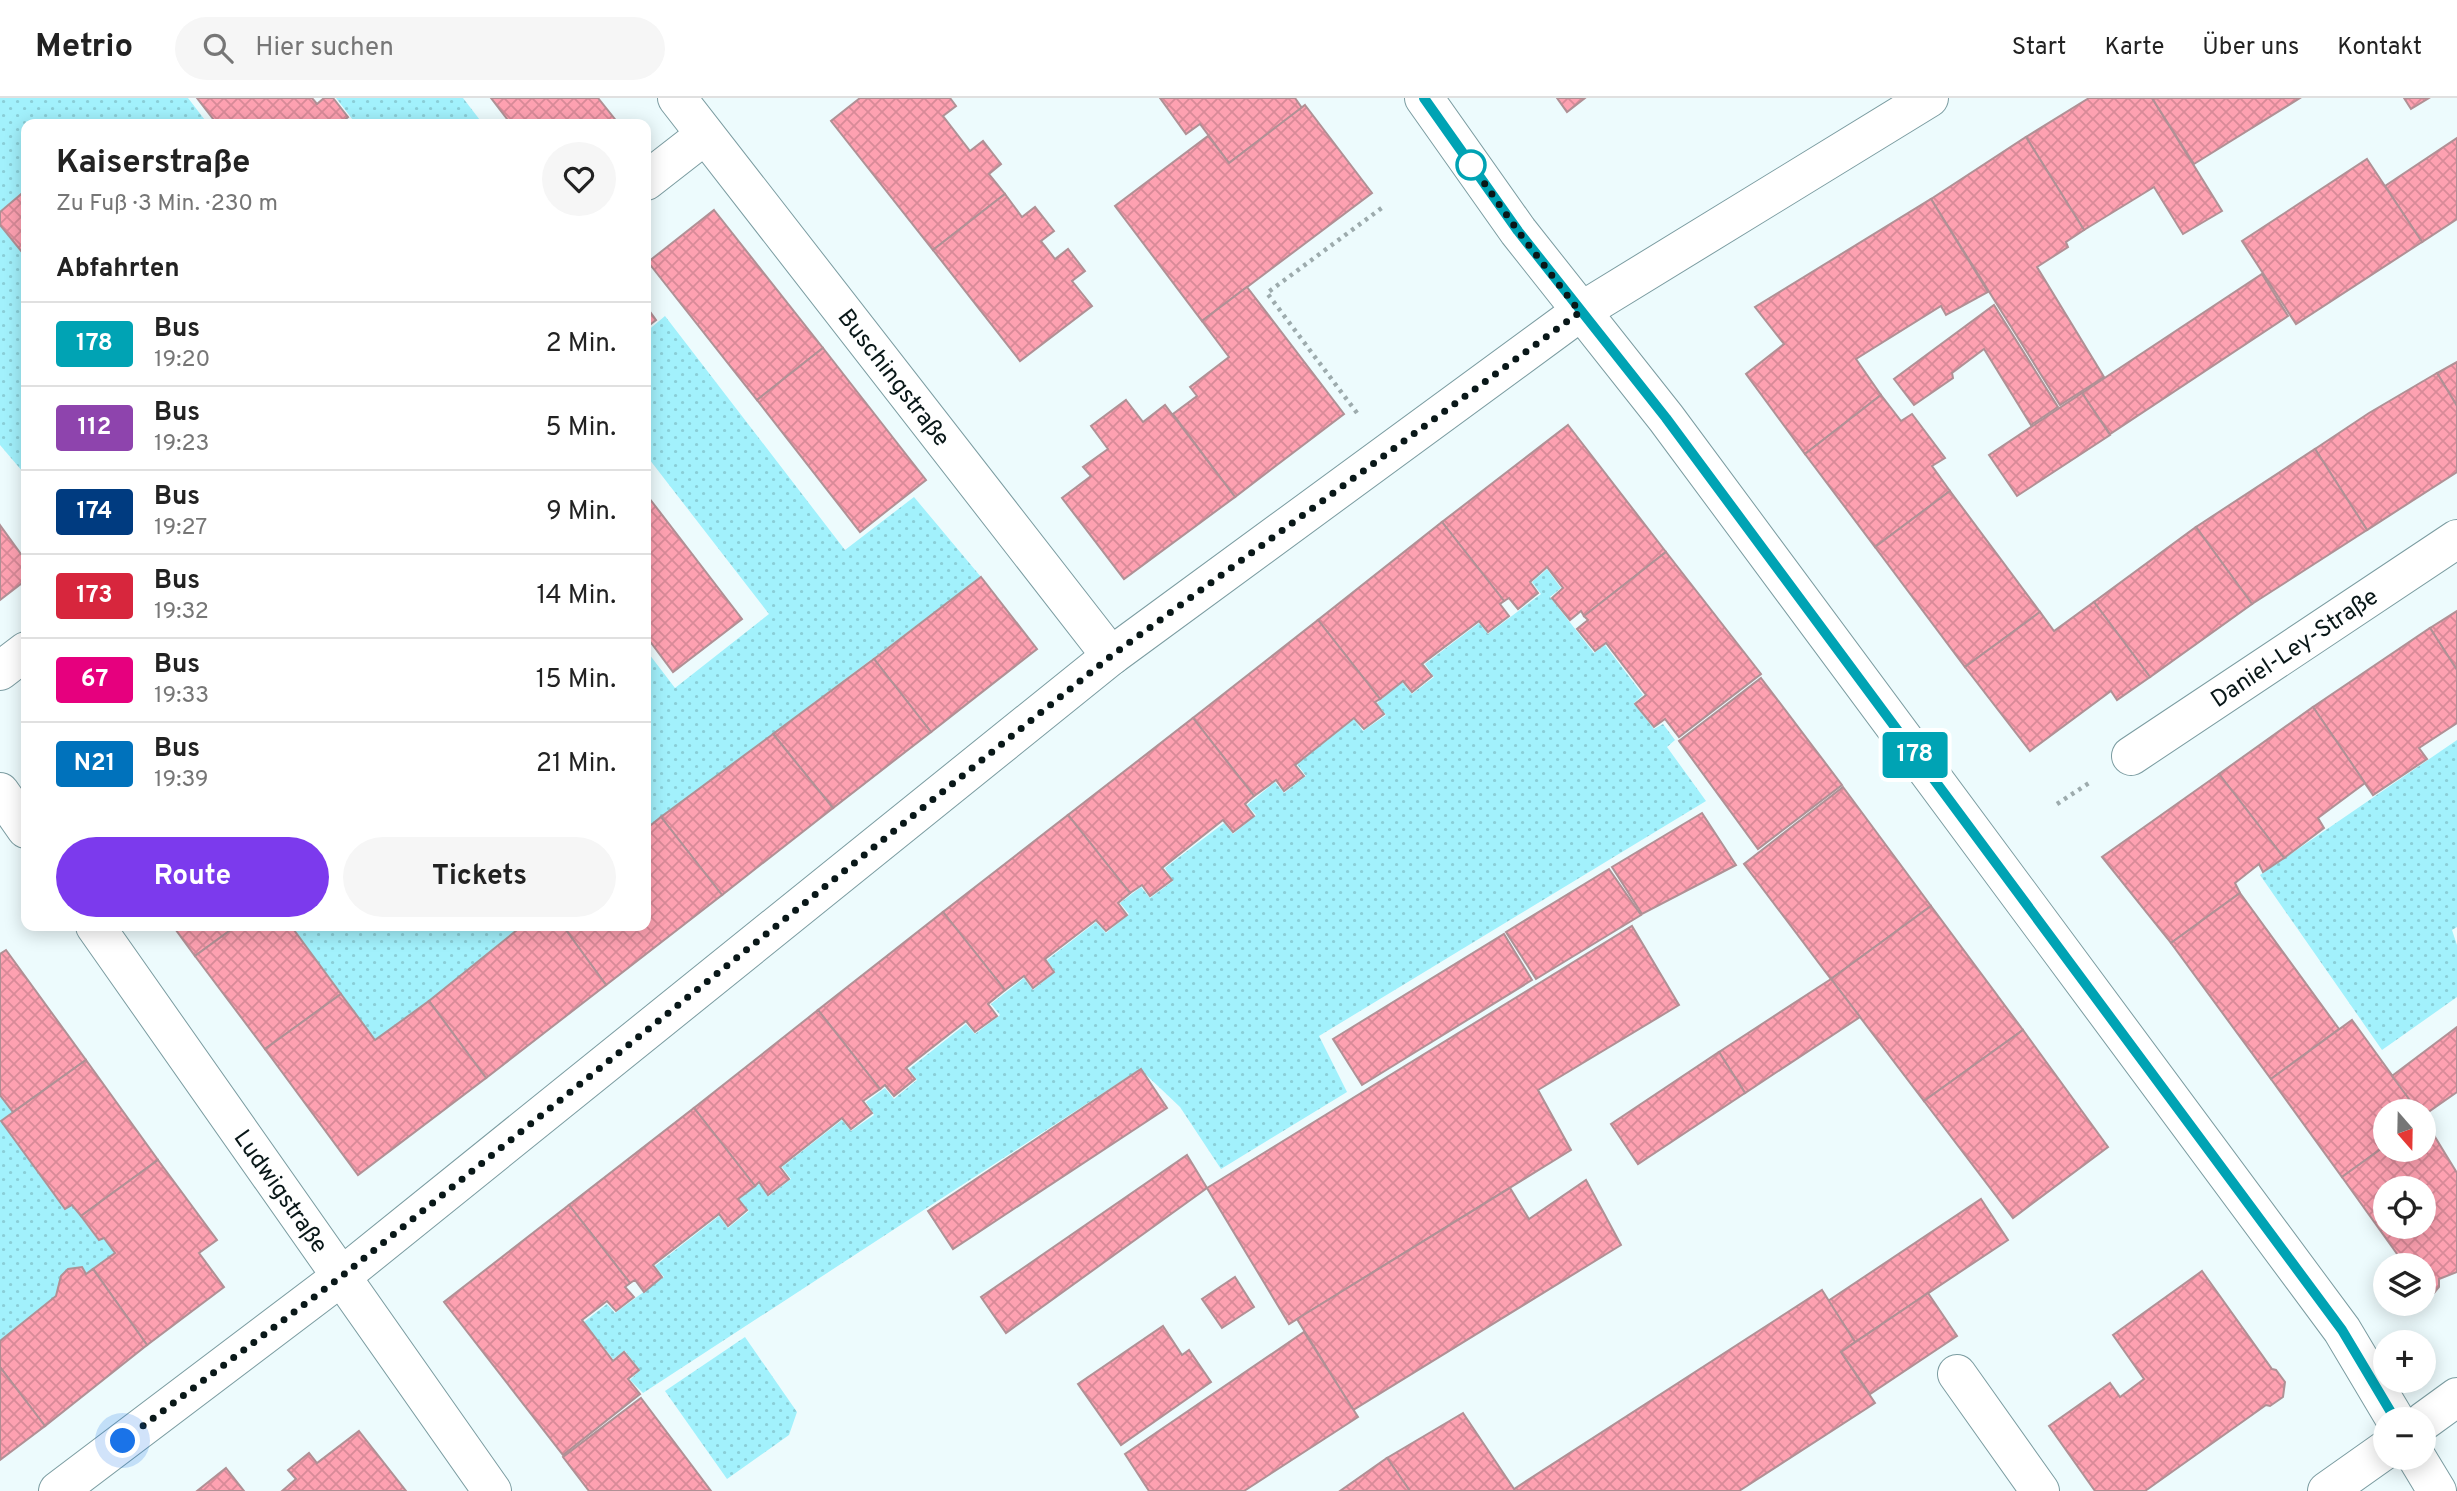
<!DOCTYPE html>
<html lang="de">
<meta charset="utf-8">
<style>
:root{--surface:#fff;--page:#f6f6f6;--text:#222;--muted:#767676;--line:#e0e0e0;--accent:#7c3aed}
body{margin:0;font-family:Overpass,sans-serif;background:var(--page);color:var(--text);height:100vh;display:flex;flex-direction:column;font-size:26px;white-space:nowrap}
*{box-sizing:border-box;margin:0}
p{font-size:23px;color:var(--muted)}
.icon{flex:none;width:38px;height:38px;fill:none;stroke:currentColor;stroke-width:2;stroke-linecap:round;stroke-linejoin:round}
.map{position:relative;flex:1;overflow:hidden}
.sheet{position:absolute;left:21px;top:21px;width:630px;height:812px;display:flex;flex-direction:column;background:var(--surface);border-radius:14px;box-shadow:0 4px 18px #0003}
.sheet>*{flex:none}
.badge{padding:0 14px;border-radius:5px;font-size:24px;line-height:46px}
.needle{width:46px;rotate:160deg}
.controls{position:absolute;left:2373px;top:1001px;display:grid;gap:14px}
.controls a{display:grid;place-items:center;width:63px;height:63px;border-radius:50%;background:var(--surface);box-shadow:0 4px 18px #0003;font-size:35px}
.you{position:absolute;width:35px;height:35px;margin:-18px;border:5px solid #fff;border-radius:50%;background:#1a73e8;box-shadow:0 0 0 10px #1a73e833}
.map>.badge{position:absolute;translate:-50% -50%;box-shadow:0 0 0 4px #fff}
h2{padding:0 35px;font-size:26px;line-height:63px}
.round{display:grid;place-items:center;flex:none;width:74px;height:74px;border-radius:37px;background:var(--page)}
.headline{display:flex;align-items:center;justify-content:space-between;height:119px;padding:0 35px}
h1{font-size:33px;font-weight:700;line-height:52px}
.primary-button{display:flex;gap:14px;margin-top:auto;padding:14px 35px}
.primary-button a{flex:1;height:80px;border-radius:42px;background:var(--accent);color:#fff;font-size:28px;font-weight:700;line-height:80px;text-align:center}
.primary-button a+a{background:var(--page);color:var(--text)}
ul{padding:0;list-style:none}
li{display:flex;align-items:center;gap:21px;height:84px;padding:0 35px;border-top:2px solid var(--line)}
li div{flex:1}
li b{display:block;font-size:26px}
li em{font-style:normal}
li .badge{min-width:77px;font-weight:700;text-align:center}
header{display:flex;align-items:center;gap:42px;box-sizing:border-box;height:98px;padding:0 35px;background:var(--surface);border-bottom:2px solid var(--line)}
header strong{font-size:33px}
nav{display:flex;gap:38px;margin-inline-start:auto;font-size:24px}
.search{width:490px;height:63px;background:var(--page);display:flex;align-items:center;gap:18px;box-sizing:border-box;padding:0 24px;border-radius:38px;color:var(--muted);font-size:26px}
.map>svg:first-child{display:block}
.garden{fill:url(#garden-dots)}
.building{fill:url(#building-cross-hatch);stroke:#b09095;stroke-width:2;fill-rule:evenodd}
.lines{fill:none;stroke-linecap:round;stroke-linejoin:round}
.minor-casing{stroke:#7b9ca1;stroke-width:40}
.major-casing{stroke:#7b9ca1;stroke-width:40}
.path{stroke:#9dabad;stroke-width:4.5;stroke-dasharray:3.5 5;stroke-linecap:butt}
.minor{stroke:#fff;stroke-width:38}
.major{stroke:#fff;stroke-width:38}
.line-casing{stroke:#fff;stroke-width:16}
.line{stroke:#00a3b4;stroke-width:10}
.walk{stroke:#091718;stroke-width:7;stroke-dasharray:0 12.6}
.stop-dot{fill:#fff;stroke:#00a3b4;stroke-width:3.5}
.labels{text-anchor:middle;stroke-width:5;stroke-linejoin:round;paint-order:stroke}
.street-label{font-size:24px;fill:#091718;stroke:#edfbfd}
</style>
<header>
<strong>Metrio</strong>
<div class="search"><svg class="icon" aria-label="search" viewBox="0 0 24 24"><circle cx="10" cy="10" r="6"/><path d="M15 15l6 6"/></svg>Hier suchen</div>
<nav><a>Start</a><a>Karte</a><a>Über uns</a><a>Kontakt</a></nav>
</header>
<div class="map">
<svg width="2457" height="1393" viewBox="0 0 2457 1393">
<defs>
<pattern id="garden-dots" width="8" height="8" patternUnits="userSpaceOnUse" patternTransform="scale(1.75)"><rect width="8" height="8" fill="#a2f1fc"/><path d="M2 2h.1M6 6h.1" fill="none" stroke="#8aced7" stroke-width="1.8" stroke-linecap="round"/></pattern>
<pattern id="building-cross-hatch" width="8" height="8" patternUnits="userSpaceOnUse" patternTransform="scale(1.75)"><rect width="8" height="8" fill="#fea1b1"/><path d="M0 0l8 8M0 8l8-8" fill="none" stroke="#d88a98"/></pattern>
</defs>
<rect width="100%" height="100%" fill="#edfbfd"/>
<g class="garden">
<path d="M0,0H188L208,26H26V92L0,114Z"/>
<path d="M336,0H463L483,26H356Z"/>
<path d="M0,127L26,159V371L23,374L0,347Z"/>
<path d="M665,218L845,452L914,399L981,479L646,731V552L675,590L769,516L646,357V234Z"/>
<path d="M1547,471L1561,490L1550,499L1594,555L1605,547L1643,597L1634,605L1654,631L1663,626L1675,642L1667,649L1706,703L1319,938L1347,994L1221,1071L1180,1009L1140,971L643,1295L630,1282L640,1272L625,1253L613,1261L584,1224L607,1206L615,1215L664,1179L655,1168L719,1118L728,1130L749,1113L739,1101L759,1086L769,1098L791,1081L782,1069L842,1022L851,1033L874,1017L866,1004L885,990L894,1001L917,982L909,971L966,926L975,936L1000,917L991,906L1024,880L1033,892L1055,874L1047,862L1096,824L1106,835L1129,816L1120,805L1141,789L1150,800L1173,783L1165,770L1224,725L1233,736L1256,717L1247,707L1275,684L1284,695L1306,678L1297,666L1354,621L1363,633L1386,617L1377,605L1402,584L1412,596L1434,579L1425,566L1479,525L1488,536L1541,496L1532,484Z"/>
<path d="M2457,642V829L2452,832L2457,847V899L2382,952L2260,777Z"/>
<path d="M291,828H522L429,903L375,942Z"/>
<path d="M0,997L13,1014L1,1023L65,1111L72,1107L98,1142L104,1140L115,1155L86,1176L82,1169L68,1171L61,1178L56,1198L0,1243Z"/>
<path d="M745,1239L797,1314L789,1337L727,1381L665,1293Z"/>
</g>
<g class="building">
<path d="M197,0H312L317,6L324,0H333L348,19L340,26H217Z"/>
<path d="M491,0H598L618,25L500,26L507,21Z"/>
<path d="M860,0H950L956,8L943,18L970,53L983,43L1001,66L989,76L1005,96L933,152L831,23Z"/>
<path d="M1160,0H1295L1302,10L1229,65L1200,26L1186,36Z"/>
<path d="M1557,0H1585L1567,14Z"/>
<path d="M2089,0H2152L2222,113L2183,136L2154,89L2084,132L2026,39Z"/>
<path d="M2152,0H2300L2194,66Z"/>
<path d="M2404,0H2429L2411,11Z"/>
<path d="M1305,7L1372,95L1202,223L1115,108L1208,38L1229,65Z"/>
<path d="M2026,39L2084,132L2066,144L2068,149L2037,169L2104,279L2060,307L1931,101Z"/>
<path d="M2457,40V121L2422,144L2385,88Z"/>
<path d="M2367,61L2422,144L2296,226L2242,143Z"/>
<path d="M26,92V159L0,127V114Z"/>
<path d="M1005,96L1022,119L1035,109L1054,133L1041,143L1055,161L1068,151L1085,173L1072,183L1092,208L1020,263L933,152Z"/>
<path d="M1931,101L1988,194L1946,217L1941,208L1856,261L1881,297L1805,356L1746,276L1784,246L1755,209Z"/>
<path d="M714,112L823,250L757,302L648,164Z"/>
<path d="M2262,176L2288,218L2110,336L2082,295Z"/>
<path d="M1247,189L1344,316L1235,399L1173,316L1197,298L1190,289L1229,259L1202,223Z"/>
<path d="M1994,207L2058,309L2031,327L1984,251L1952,275L1953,280L1914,307L1894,281Z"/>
<path d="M646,208L656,222L646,230Z"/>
<path d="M823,250L926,382L860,434L757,302Z"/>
<path d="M2457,264V308L2437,275Z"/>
<path d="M2437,275L2457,308V374L2367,432L2315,351L2369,315Z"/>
<path d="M2082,295L2110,337L2017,398L1989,357Z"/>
<path d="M1881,297L1901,323L1912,316L1945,360L1932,368L1950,393L1875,449L1805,356Z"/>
<path d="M1126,302L1143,324L1165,307L1235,399L1124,481L1062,400L1091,378L1083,369L1108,351L1091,328Z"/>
<path d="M1568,327L1666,454L1584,518L1581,513L1570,522L1552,500L1563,490L1547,469L1530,484L1538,495L1518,511L1509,500L1504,503L1442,424Z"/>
<path d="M2315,351L2367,432L2252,506L2196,429Z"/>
<path d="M1950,393L2040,514L1965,569L1875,449Z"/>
<path d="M646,396L742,521L673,574L646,538Z"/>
<path d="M1442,424L1504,503L1500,506L1509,518L1488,534L1479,523L1422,566L1432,578L1412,594L1403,583L1380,601L1318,522Z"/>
<path d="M0,427L26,463V482L0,502Z"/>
<path d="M2196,429L2252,506L2150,579L2094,504Z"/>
<path d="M1666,454L1761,576L1679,639L1665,621L1654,629L1635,606L1646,597L1606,545L1595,553L1577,531L1588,522L1584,518Z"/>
<path d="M981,479L1037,551L931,634L874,561Z"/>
<path d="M2094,504L2150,579L2117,602L2111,593L2030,653L1965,569L2040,514L2054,533Z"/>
<path d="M2457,513V572L2430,530Z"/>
<path d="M1318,522L1380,601L1375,604L1384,616L1364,631L1354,620L1295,667L1304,678L1284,693L1276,682L1254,698L1193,620Z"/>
<path d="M2430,530L2457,572V625L2419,650L2427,661L2373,697L2313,609Z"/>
<path d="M874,561L931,634L833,710L773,636Z"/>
<path d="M1761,580L1842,687L1758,751L1679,643Z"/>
<path d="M2313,609L2365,685L2318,720L2324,730L2284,760L2219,676Z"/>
<path d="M1193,620L1254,698L1245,706L1254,718L1233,734L1223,722L1162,770L1172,782L1150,798L1142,787L1130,795L1068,717Z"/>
<path d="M773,636L833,710L722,797L661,719Z"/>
<path d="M2219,676L2284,760L2263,774L2259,766L2235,785L2240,795L2171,845L2102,759Z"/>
<path d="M1843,689L1931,808L1831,881L1744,766Z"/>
<path d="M1702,715L1736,767L1642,816L1612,769Z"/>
<path d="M1068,717L1130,795L1118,805L1127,817L1106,833L1096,822L1045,861L1054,874L1033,890L1024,878L1005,892L943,814Z"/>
<path d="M661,719L722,797L606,887L563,828H646V731Z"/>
<path d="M1609,771L1641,817L1536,881L1506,834Z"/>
<path d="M2240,795L2339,931L2271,981L2171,845Z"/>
<path d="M1931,808L2023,932L1924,1003L1831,881Z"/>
<path d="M943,814L1005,892L988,906L997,918L975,934L966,923L906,970L915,981L894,998L885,987L880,991L818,912Z"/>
<path d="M173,828H236L195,858Z"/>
<path d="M236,828H291L341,896L265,951L195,858Z"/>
<path d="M522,828H563L606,887L486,980L429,903Z"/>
<path d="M1632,828L1679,907L1538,992L1571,1052L1289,1226L1207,1090Z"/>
<path d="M1504,836L1532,882L1362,987L1333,941Z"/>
<path d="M6,852L86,962L13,1014L0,997V856Z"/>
<path d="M1831,881L1860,919L1745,995L1719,954Z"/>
<path d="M341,896L375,942L429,903L486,980L358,1077L265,951Z"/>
<path d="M818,912L880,991L863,1003L872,1015L851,1031L842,1020L780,1069L789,1081L768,1097L759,1084L755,1088L694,1010Z"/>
<path d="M2352,922L2418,1013H2385V1048L2342,1079L2271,981Z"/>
<path d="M2457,929V994L2424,1017V1013H2418L2392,978Z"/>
<path d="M2023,932L2108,1049L2013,1120L1924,1003Z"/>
<path d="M1719,954L1745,995L1638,1066L1611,1026Z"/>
<path d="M86,962L158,1062L81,1118L72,1107L65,1111L1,1023Z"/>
<path d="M1141,971L1167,1010L953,1151L928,1113Z"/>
<path d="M694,1010L755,1088L738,1101L747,1112L728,1128L719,1116L653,1167L662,1179L644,1194L635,1182L630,1185L569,1107Z"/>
<path d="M2424,1021L2457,1075V1174L2439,1181V1189L2434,1195H2424V1167H2405L2342,1079L2385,1048V1052H2424ZM2385,1090H2424V1129H2385Z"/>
<path d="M1187,1057L1207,1090L1006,1235L981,1199Z"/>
<path d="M158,1062L217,1142L199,1155L224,1189L147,1247L93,1171L115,1155L104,1140L99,1142L81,1118Z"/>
<path d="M1586,1082L1621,1147L1353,1312L1297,1221L1510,1090L1529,1121Z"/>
<path d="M1981,1101L2008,1142L1855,1244L1828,1203Z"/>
<path d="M569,1107L630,1185L625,1189L634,1199L616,1213L607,1203L582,1222L613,1263L624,1254L639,1272L628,1281L640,1296L563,1357L444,1204Z"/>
<path d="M82,1169L86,1176L93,1171L147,1247L45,1328L0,1269V1243L56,1198L61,1178L68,1171Z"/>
<path d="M2202,1173L2272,1271L2276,1272L2285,1284L2283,1299L2270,1308L2266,1307L2145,1393H2095L2049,1328L2110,1285L2120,1299L2144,1281L2113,1237Z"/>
<path d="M1235,1179L1254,1209L1222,1230L1202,1201Z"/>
<path d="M1822,1192L1855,1244L1841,1254L1875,1305L1739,1393H1515L1514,1391Z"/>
<path d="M1928,1195L1957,1238L1870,1296L1841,1254Z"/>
<path d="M1163,1228L1182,1257L1189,1252L1211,1284L1121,1347L1078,1286Z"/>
<path d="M1304,1234L1358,1319L1244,1393H1149L1125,1356Z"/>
<path d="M0,1269L45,1328L0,1362Z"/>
<path d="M641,1300L711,1393H589L563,1359Z"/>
<path d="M1463,1315L1514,1391L1515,1393H1410L1387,1360Z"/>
<path d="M359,1333L406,1393H282L296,1381L288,1372L309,1355L317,1365Z"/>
<path d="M1387,1360L1410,1393H1340Z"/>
<path d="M226,1370L244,1393H197Z"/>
</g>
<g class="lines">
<defs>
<g id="minor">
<path id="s1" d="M677,0L1111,558"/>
<path d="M646,83L705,37"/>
<path d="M0,573L26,553"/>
<path id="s2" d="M2131,658L2457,441"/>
<path d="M0,694L26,731"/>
<path id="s3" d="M95,828L492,1393"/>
<path d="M1957,1276L2040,1393"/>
<path d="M2424,1323L2457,1299"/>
<path d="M58,1393L342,1178L1111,558L1580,214"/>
<path d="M2327,1393L2385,1352"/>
</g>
<g id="major">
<path d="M1424,0L1518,133L1666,320L2342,1232L2395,1321"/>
<path d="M1580,214L1929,0"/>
<path d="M2417,1360L2437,1393"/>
</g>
</defs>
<use href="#minor" class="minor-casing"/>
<use href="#major" class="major-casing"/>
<g class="path">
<path d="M1357,315L1267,195L1383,109"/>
<path d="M2057,706L2089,685"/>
</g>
<use href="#minor" class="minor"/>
<use href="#major" class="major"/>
</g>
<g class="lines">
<defs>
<path id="line" d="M1424,0L1518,133L1666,320L2342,1232L2395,1321"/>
</defs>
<use href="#line" class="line-casing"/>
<use href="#line" class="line"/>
<path class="walk" d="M123,1343L342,1178L1111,558L1580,214L1518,133L1470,65L1471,67"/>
</g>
<circle class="stop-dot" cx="1471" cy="67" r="14"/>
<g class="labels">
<g class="street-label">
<text dy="8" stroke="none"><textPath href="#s1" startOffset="354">Buschingstraße</textPath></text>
<text dy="8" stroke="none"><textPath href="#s2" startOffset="196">Daniel-Ley-Straße</textPath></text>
<text dy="8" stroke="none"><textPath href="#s3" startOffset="324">Ludwigstraße</textPath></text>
</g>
</g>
</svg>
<div class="controls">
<a><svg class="needle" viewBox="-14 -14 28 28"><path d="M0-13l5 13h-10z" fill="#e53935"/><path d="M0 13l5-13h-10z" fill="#767676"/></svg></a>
<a><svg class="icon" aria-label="locate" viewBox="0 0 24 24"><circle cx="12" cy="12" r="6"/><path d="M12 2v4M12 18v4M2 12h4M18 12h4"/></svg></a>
<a><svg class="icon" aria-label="layers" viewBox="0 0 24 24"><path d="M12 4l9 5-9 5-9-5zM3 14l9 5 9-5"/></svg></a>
<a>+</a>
<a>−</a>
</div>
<div class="you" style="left:123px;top:1343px"></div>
<b class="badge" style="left:1915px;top:657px;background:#00a3b4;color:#fff">178</b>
<section class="sheet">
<div class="headline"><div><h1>Kaiserstraße</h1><p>Zu Fuß · 3 Min. · 230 m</p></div><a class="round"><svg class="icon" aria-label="heart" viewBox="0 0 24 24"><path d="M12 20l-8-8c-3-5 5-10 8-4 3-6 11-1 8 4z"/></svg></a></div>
<h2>Abfahrten</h2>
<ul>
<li><span class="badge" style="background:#00a3b4;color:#fff">178</span><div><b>Bus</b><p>19:20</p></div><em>2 Min.</em></li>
<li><span class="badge" style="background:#8e44ad;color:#fff">112</span><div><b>Bus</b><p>19:23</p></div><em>5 Min.</em></li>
<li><span class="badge" style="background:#003b80;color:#fff">174</span><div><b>Bus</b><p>19:27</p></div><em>9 Min.</em></li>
<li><span class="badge" style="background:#d7263d;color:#fff">173</span><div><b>Bus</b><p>19:32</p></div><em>14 Min.</em></li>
<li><span class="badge" style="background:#e6007e;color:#fff">67</span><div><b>Bus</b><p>19:33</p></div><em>15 Min.</em></li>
<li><span class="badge" style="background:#0072bc;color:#fff">N21</span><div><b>Bus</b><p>19:39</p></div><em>21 Min.</em></li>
</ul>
<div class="primary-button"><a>Route</a><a>Tickets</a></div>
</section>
</div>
